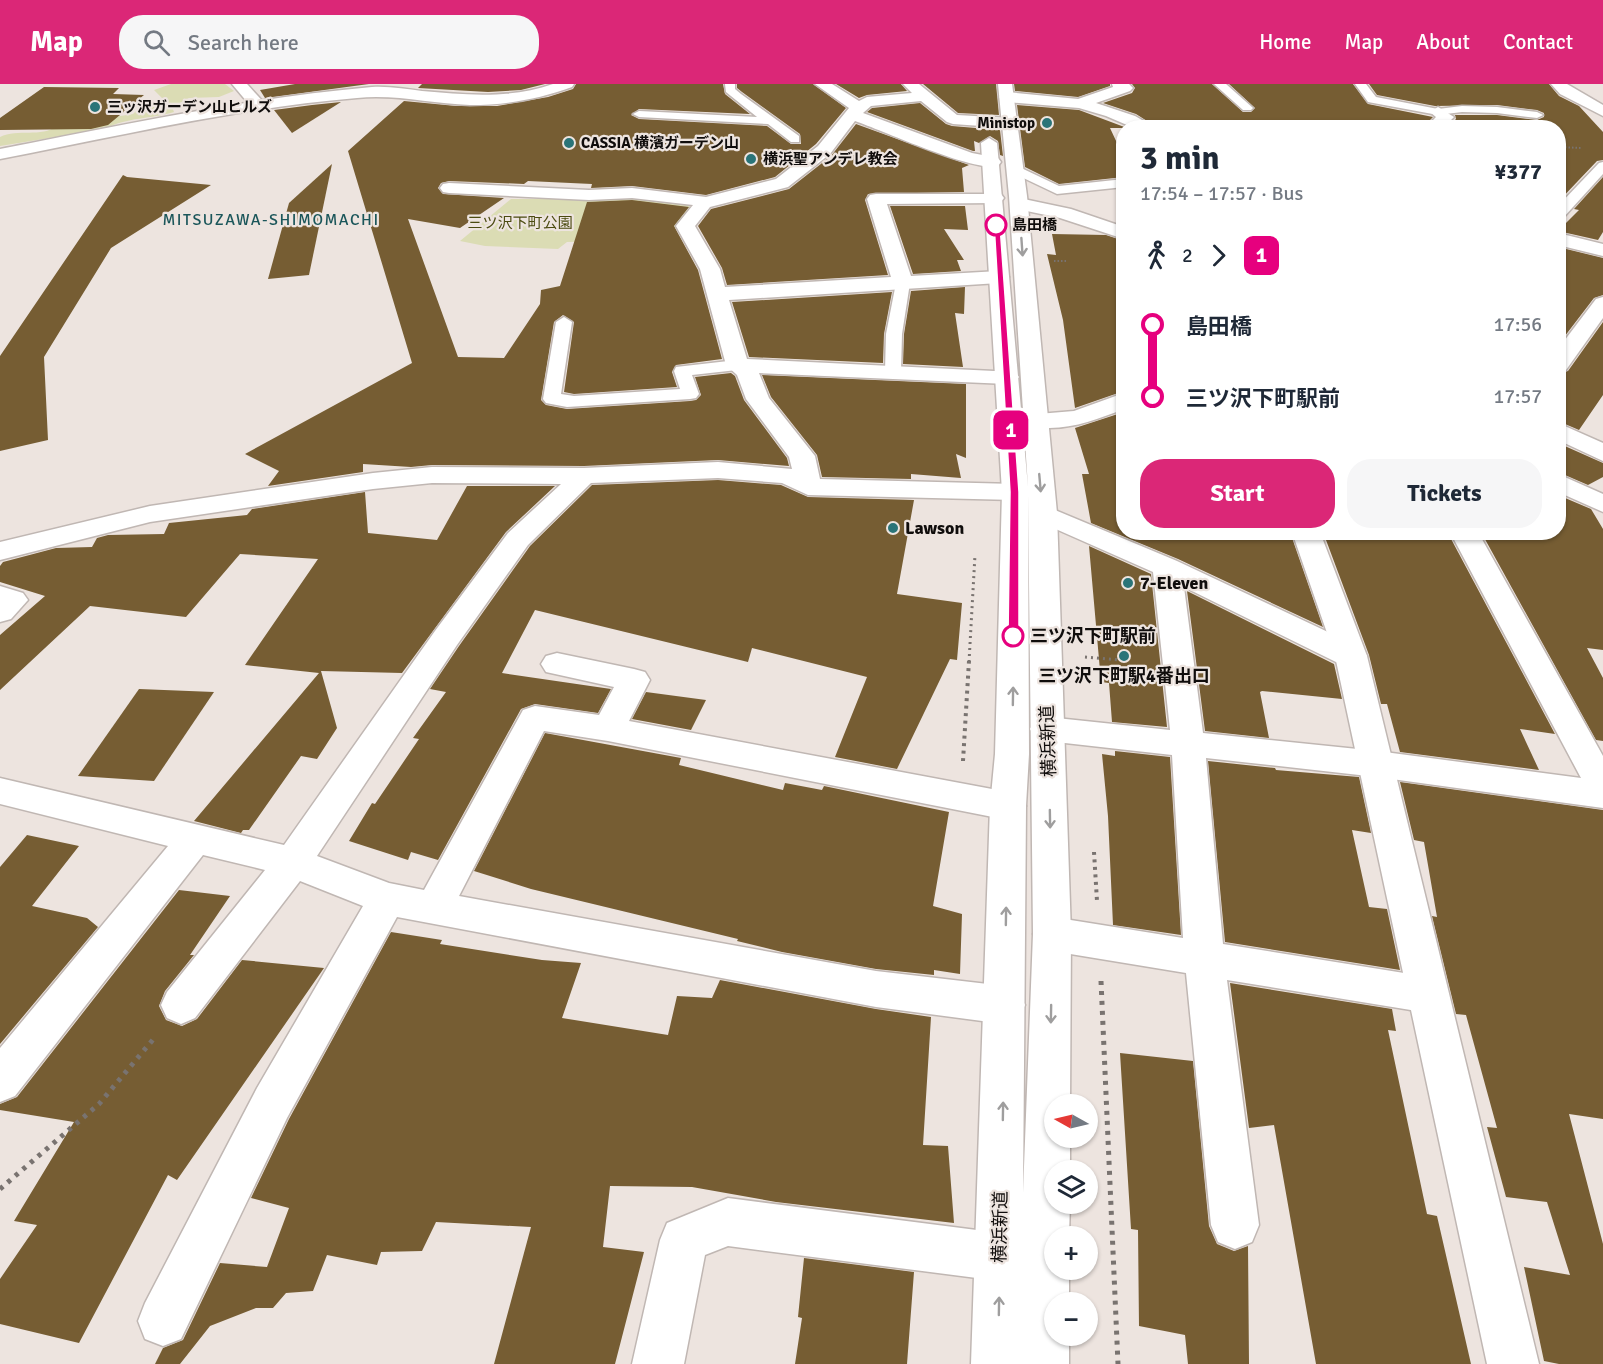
<!DOCTYPE html>
<meta charset="utf-8">
<style>
:root{--surface:#fff;--page:#f6f6f7;--text:#1f2937;--muted:#747a83;--accent:#db2777}
body{margin:0;font-family:Signika,"Noto Sans JP",sans-serif;background:var(--page);color:var(--text);height:100vh;display:flex;flex-direction:column;font-size:22px;white-space:nowrap}
*{box-sizing:border-box;margin:0}
p{font-size:20px;color:var(--muted)}
.icon{flex:none;width:33px;height:33px;fill:none;stroke:currentColor;stroke-width:2;stroke-linecap:round;stroke-linejoin:round}
.map{position:relative;flex:1;overflow:hidden}
.side{position:absolute;left:1116px;top:36px;width:450px;height:420px;display:flex;flex-direction:column;background:var(--surface);border-radius:24px;box-shadow:0 2px 4px #0004}
.side>*{flex:none}
.badge{padding:0 12px;border-radius:9px;font-size:21px;line-height:39px}
.needle{width:39px;rotate:278deg}
.tools{position:absolute;left:1044px;top:1010px;display:grid;gap:12px}
.tools a{display:grid;place-items:center;width:54px;height:54px;border-radius:50%;background:var(--surface);box-shadow:0 2px 4px #0004;font-size:30px}
.map>.badge{position:absolute;translate:-50% -50%;box-shadow:0 0 0 3px #fff}
.legs{display:flex;align-items:center;gap:9px;height:66px;padding:0 24px;font-size:20px}
.legs p{margin-inline-start:auto}
.head{display:flex;align-items:center;justify-content:space-between;height:102px;padding:0 24px}
h1{font-size:33px;font-weight:700;line-height:45px}
.cta{display:flex;gap:12px;margin-top:auto;padding:12px 24px}
.cta a{flex:1;height:69px;border-radius:24px;background:var(--accent);color:#fff;font-size:24px;font-weight:700;line-height:69px;text-align:center}
.cta a+a{background:var(--page);color:var(--text)}
ul{padding:0 24px;list-style:none}
li{display:flex;align-items:center;gap:21px;height:72px;font-size:22px}
li i{display:grid;place-items:center;width:9px;height:100%;margin:0 8px;background:currentColor}
li i::after{content:'';width:15px;height:15px;margin:-8px;border:4px solid;border-radius:50%;background:var(--surface)}
li p{margin-inline-start:auto}
li:first-child i{background:linear-gradient(#0000 50%,currentColor 0)}
li:last-child i{background:linear-gradient(currentColor 50%,#0000 0)}
header{display:flex;align-items:center;gap:36px;box-sizing:border-box;height:84px;padding:0 30px;background:var(--accent);color:#fff}
header strong{font-size:28px}
nav{display:flex;gap:33px;margin-inline-start:auto;font-size:21px}
.search{width:420px;height:54px;background:var(--page);display:flex;align-items:center;gap:15px;box-sizing:border-box;padding:0 21px;border-radius:24px;color:var(--muted);font-size:22px}
.map>svg:first-child{display:block}
.green{fill:#dbdcb4}
.building{fill:#765d33}
.lines{fill:none;stroke-linecap:round;stroke-linejoin:round}
.service-casing{stroke:#c0b7b3;stroke-width:3}
.minor-casing{stroke:#c0b7b3;stroke-width:3}
.tertiary-casing{stroke:#c0b7b3;stroke-width:3}
.trunk-casing{stroke:#c0b7b3;stroke-width:3}
.path-far3{stroke:#797370;stroke-width:2;stroke-dasharray:1.5 2;stroke-linecap:butt}
.path-far2{stroke:#797370;stroke-width:3;stroke-dasharray:2 4;stroke-linecap:butt}
.path-far1{stroke:#797370;stroke-width:4;stroke-dasharray:3 4.5;stroke-linecap:butt}
.path{stroke:#797370;stroke-width:5;stroke-dasharray:4 6;stroke-linecap:butt}
.service{fill:#fff;fill-rule:evenodd}
.minor{fill:#fff;fill-rule:evenodd}
.tertiary{fill:#fff;fill-rule:evenodd}
.trunk{fill:#fff;fill-rule:evenodd}
.oneway{stroke:#9f9e9e}
.line-1{fill:#e6007e;stroke:#fff;stroke-width:1.5}
.poi-dot{fill:#2a7478;stroke:#ede4df;stroke-width:2}
.stop-1-dot{fill:#fff;stroke:#e6007e;stroke-width:3}
.labels{text-anchor:middle;stroke-width:4.5;stroke-linejoin:round;paint-order:stroke}
.far-poi-label{font-size:15px;font-weight:bold;fill:#100d0c;stroke:#ede4df;text-anchor:start}
.far-park-label{font-size:15px;fill:#4b4b10;stroke:#ede4df}
.far-stop-label{font-size:15px;font-weight:bold;fill:#100d0c;stroke:#ede4df;text-anchor:start}
.far-neighbourhood-label{font-size:16px;letter-spacing:1.5px;fill:#1b565a;stroke:#ede4df}
.poi-label{font-size:18px;font-weight:bold;fill:#100d0c;stroke:#ede4df;text-anchor:start}
.stop-label{font-size:18px;font-weight:bold;fill:#100d0c;stroke:#ede4df;text-anchor:start}
.street-label{font-size:18px;fill:#100d0c;stroke:#ede4df}
</style>
<header>
<strong>Map</strong>
<div class="search"><svg class="icon" aria-label="search" viewBox="0 0 24 24"><circle cx="10" cy="10" r="6"/><path d="M15 15l6 6"/></svg>Search here</div>
<nav><a>Home</a><a>Map</a><a>About</a><a>Contact</a></nav>
</header>
<div class="map">
<svg width="1603" height="1280" viewBox="0 0 1603 1280">
<rect width="100%" height="100%" fill="#ede4df"/>
<g class="green">
<path d="M171,0H225L234,7L219,13L189,14L172,23L174,28C151,35 127,33 105,45L0,62V53C18,44 41,54 57,42L133,30L138,25L164,16L154,6Z"/>
<path d="M511,115H631L692,119L675,144L612,157L567,158L558,165L485,162L460,157Z"/>
</g>
<g class="building">
<path d="M295,0H369L265,14L260,6Z"/>
<path d="M422,0H545L521,6L488,8L418,4Z"/>
<path d="M576,0H723L725,10L750,30L639,25L631,31L639,35L767,42L791,60H801L800,50L742,8L737,4V0H813L846,24L816,60L775,93L706,111L632,102L591,104L592,100L528,97L524,100L449,97L441,99L438,104L443,110L504,114L460,144L408,135L458,273L504,274L540,220L541,206L560,202L587,118L632,116L689,123L674,142L698,186L722,275L676,281L672,288L677,303L574,310L564,308L574,238L563,231L554,238L541,316L546,321L567,325L690,317L696,316L701,311L695,293L731,289L735,292L744,316L787,374L789,382L718,376L584,382L432,381L411,383L363,380V388L268,402L279,387L245,370L412,279L348,67L404,17L456,22H497L548,13L573,5Z"/>
<path d="M836,0H901L907,7L867,11L859,14Z"/>
<path d="M923,0H996L999,31L958,29Z"/>
<path d="M1014,0H1110V2L1078,13L1015,7Z"/>
<path d="M1132,0H1212L1243,28H1251L1255,24L1229,0H1353L1368,20L1433,33L1426,40L1182,39L1192,44H1158L1136,30L1103,19L1132,9L1135,4Z"/>
<path d="M1369,0H1549L1559,12L1579,22L1603,48V76L1597,77L1558,118V44H1447L1456,35L1455,31H1497L1537,36L1544,33V29L1537,26L1497,21L1435,22L1377,11Z"/>
<path d="M44,3L119,4L113,10L144,11L108,41L91,45L0,46V34Z"/>
<path d="M341,18L292,49L274,26L312,21Z"/>
<path d="M920,19L946,40L952,42L1000,46L1003,72L1000,71L998,57L990,52L979,59L974,57L975,67H973L867,28L872,24Z"/>
<path d="M1017,21L1079,26L1127,44H1110L1124,74V93L1059,100L1025,83Z"/>
<path d="M856,40L969,81L962,84L964,108L868,110L865,116L888,191L727,201L722,184L698,142L711,125L789,105L831,72Z"/>
<path d="M332,80L309,191L268,195L289,119Z"/>
<path d="M123,91L127,93L211,101L111,164L44,273L48,356L0,367V272Z"/>
<path d="M1603,93V148L1598,156L1558,147L1579,126L1574,125Z"/>
<path d="M890,122H965L968,146L944,145L964,176H957L961,187L913,190Z"/>
<path d="M1052,150L1106,151L1124,157V307L1075,324L1063,236L1047,170L1056,171Z"/>
<path d="M1558,163L1603,174V211L1594,214L1558,261Z"/>
<path d="M965,203L964,230L955,229L963,283L903,280L904,250L911,207Z"/>
<path d="M892,208L884,250L883,279L749,273L732,218Z"/>
<path d="M1603,238V311L1579,346L1558,337V290L1568,287Z"/>
<path d="M762,291L966,300V374L956,370L961,394L911,390V395L822,393L817,371L771,313Z"/>
<path d="M1124,328V448H1290L1323,543L1178,475L1091,439L1082,390H1089L1075,344Z"/>
<path d="M1558,359L1603,379V393L1588,401L1558,388Z"/>
<path d="M718,396L781,401L808,413L914,416L897,510L962,519L957,576L950,575L897,685L835,673L867,593L752,564L748,578L535,526L502,589L611,605L598,629L535,620L521,625L438,776L411,768L408,776L349,757L372,719L375,720L419,655L413,654L446,608L430,605L459,562L530,462L592,401Z"/>
<path d="M467,402H555L506,448L402,589L321,587L337,644L317,675L301,672L249,746H243L241,749L194,737L319,589L245,581L318,475L240,470L186,533L90,522L0,606V551L45,512L0,498V482L3,478L56,464L92,463L97,454L108,451L164,450L169,439L247,431L252,425L365,408L368,449L437,456Z"/>
<path d="M1558,411L1591,425L1603,445V566L1587,564L1603,594V657L1596,656L1481,448H1558Z"/>
<path d="M1323,448H1373L1450,453L1555,650L1520,645L1539,686L1400,668L1387,620H1381L1369,571Z"/>
<path d="M1089,462L1151,490L1167,643L1112,638L1109,599L1101,598Z"/>
<path d="M1187,507L1334,580L1342,615L1262,607L1260,608L1269,654L1205,647Z"/>
<path d="M139,605L214,608L154,697L78,692Z"/>
<path d="M646,608L706,616L691,646L632,635Z"/>
<path d="M545,649L681,674L679,681L783,706L785,699L822,706L824,702L949,728L933,822L962,830L960,890L934,886V891L876,885L782,868L737,857L738,855L531,805L474,787Z"/>
<path d="M1115,667L1170,673L1181,851L1113,841L1108,732L1102,670L1115,672Z"/>
<path d="M1208,677L1275,684L1276,686L1359,693L1371,749L1352,746L1369,823L1387,825L1400,886L1225,858Z"/>
<path d="M1400,698L1603,726V1035L1569,1030L1603,1160V1280H1559L1544,1277L1524,1183L1570,1191L1547,1118L1506,1113L1487,1043L1497,1044L1466,931L1456,930L1432,832L1437,833L1424,758L1414,756Z"/>
<path d="M27,751L79,762L32,822L87,834L98,843L0,960V783Z"/>
<path d="M179,806L230,812L190,871H194L165,907L159,922L166,936L182,942L197,935L242,876L324,884L177,1096L168,1091L79,1259L0,1240V1195L37,1141L14,1137L74,1038L0,1026V1020L17,1013Z"/>
<path d="M391,848L442,856L440,860L542,876L581,879L562,934L668,951L677,912L712,914L720,896L876,925L931,933L923,1061L948,1062L954,1139L776,1118L692,1103L610,1102L603,1163L644,1168L615,1280H494L531,1143L436,1138L422,1167L381,1168L377,1181L327,1171L313,1207L286,1209L273,1224H256L210,1242L180,1280H155L163,1264L183,1256L220,1179L267,1183L289,1124L251,1114L289,1035Z"/>
<path d="M1230,899L1392,925L1396,947L1388,946L1427,1130L1437,1132L1471,1280H1316L1274,1041L1249,1044Z"/>
<path d="M1120,969L1193,977L1209,1142L1217,1160L1234,1167L1248,1162L1249,1280H1188L1185,1251L1139,1242L1138,1146L1131,1145Z"/>
<path d="M804,1174L914,1188L907,1280H795L802,1234L798,1233Z"/>
</g>
<g class="lines">
<defs>
<g id="service">
<path d="M725,0H735V5L741,10L799,52V58H791L768,40L639,33L633,30L639,27L757,33L726,8Z"/>
<path d="M1214,0H1226L1253,24L1251,26H1243Z"/>
<path d="M1355,0H1366L1376,13L1438,25L1462,22L1497,23L1537,28L1543,31L1537,34L1497,29L1462,28L1438,31L1368,18Z"/>
<path d="M1603,78V90L1563,134L1558,135V122L1599,79Z"/>
<path d="M1015,81L1059,102L1124,95V103L1057,110L1011,88L1009,85Z"/>
<path d="M903,195L910,199L902,250L901,287L893,292L885,287L886,250L896,199Z"/>
<path d="M564,233L572,238L561,310L574,312L680,305L674,287L676,283L737,276L745,281L737,286L692,291L699,310L696,314L690,315L567,323L546,319L543,315L556,238Z"/>
</g>
<g id="minor">
<path d="M232,0H247L267,22L265,25H253Z"/>
<path d="M815,0H832L859,17L867,13L912,9L903,0H919L957,31L1009,34L1017,39L1009,44L953,40L947,38L921,17L871,22L863,29L972,69L998,74L1001,78L998,82C973,88 884,47 855,37L830,70L788,103L710,123L695,142L720,185L725,203L891,193L867,115L870,111L876,110H1001L1004,114L1001,118L995,119L887,120L911,192L999,187L1006,189L1009,193L1006,197L999,199L729,216L747,275L1015,288L1019,293L1015,298L1007,300L759,289L769,314L815,372L820,395L1015,400L1024,402L1028,408L1024,414L1015,416L808,411L782,399L718,394L591,399L528,461L457,561L317,772L389,799L424,806L523,626L535,622L599,631L614,603L546,588L541,580L546,572L557,569L634,585L645,588L650,596L629,637L1008,708L1020,712L1026,722L1020,732L1008,736L608,657L544,647L459,812L876,887L1005,902L1019,908L1025,921L1019,934L1005,940L876,923L397,833L287,1034L181,1255L163,1262L145,1255L138,1237L145,1219L257,1004L363,822L300,797L195,934L181,940L167,934L161,921L167,908L265,786L203,771L15,1012L0,1018V964L168,762L0,720V694L284,761L435,547L508,449L561,400L432,399L373,405L150,438L0,476V458L150,422L373,389L432,383L584,384L718,378L792,385L789,373L746,315L737,291L726,281L700,185L676,142L693,121L632,114L589,116L449,109L443,108L440,104L443,100L449,99L589,106L632,104L706,113L776,95L818,62L849,24Z"/>
<path d="M1112,0H1129L1133,4L1130,7L1096,19L1135,32L1156,44H1134L1106,32L1079,24L1007,18L999,13L1007,8L1078,15L1113,3Z"/>
<path d="M1551,0H1567L1603,21V32L1560,10Z"/>
<path d="M1438,23L1454,33L1443,44H1425L1436,33L1430,28Z"/>
<path d="M1019,114L1071,125L1124,143V155L1060,134L1013,124L1010,120L1013,116Z"/>
<path d="M1558,149L1603,160V172L1558,161Z"/>
<path d="M1603,213V234L1566,286L1558,288V265L1596,215Z"/>
<path d="M1124,309V325C1093,337 1060,350 1026,341L1023,336L1026,331L1074,327Z"/>
<path d="M1558,339L1603,359V377L1558,356Z"/>
<path d="M1558,390L1603,410V428L1558,408Z"/>
<path d="M1043,421L1177,477L1362,564L1367,572L1362,580L1351,583L1340,580L1184,503L1203,649L1377,667L1581,694L1450,448H1478L1603,672V724L1377,693L1206,674L1223,860L1429,893L1443,898L1449,911L1443,924L1429,929L1227,896L1259,1141L1252,1158L1235,1165L1218,1158L1211,1141L1186,889L1052,867L1038,862L1033,850L1038,838L1052,833L1183,854L1172,671L1047,657L1035,654L1030,645L1035,636L1047,633L1170,646L1153,488L1033,435L1029,429L1033,423Z"/>
<path d="M0,502L23,509L28,516L11,535L0,538Z"/>
<path d="M728,1114L1000,1149L1017,1156L1024,1173L1017,1190L1000,1197L728,1162L705,1171L684,1280H632L660,1156L667,1139Z"/>
</g>
<g id="tertiary">
<path d="M553,0H574L572,3C539,15 506,21 470,21C432,20 396,10 357,14C237,24 118,52 0,75V65C124,41 247,14 372,3C389,2 406,5 422,7C466,11 511,15 553,0Z"/>
<path d="M1292,448H1320L1367,572L1539,1280H1487L1335,572Z"/>
</g>
<path id="trunk" d="M998,0H1012L1027,112L1057,429L1071,850L1070,1020H1054V1053H1070V1086H1054V1119H1070L1069,1152H1054V1185H1069V1218H1054V1251H1069V1280H971L990,722L995,670L1002,408L981,59L989,54L997,59L1028,403L1009,112ZM1028,410L1033,850L1023,1109L1026,722L1029,670Z"/>
</defs>
<use href="#service" class="service-casing"/>
<use href="#minor" class="minor-casing"/>
<use href="#tertiary" class="tertiary-casing"/>
<use href="#trunk" class="trunk-casing"/>
<g class="path-far3">
<path d="M1558,63L1582,64"/>
<path d="M1054,177H1066"/>
</g>
<g class="path-far2">
<path d="M1085,573L1120,576"/>
<path d="M969,578L975,471"/>
</g>
<g class="path-far1">
<path d="M963,677L969,577"/>
<path d="M1094,768L1097,817"/>
</g>
<g class="path">
<path d="M1101,897L1118,1280"/>
<path d="M0,1105L99,1020L156,952"/>
</g>
<use href="#service" class="service"/>
<use href="#minor" class="minor"/>
<use href="#tertiary" class="tertiary"/>
<use href="#trunk" class="trunk"/>
</g>
<defs><path id="oneway-shaft" d="M-6 0H5M1.5-3L5.5 0L1.5 3" fill="none" stroke-width="1.6" stroke-linecap="round" stroke-linejoin="round" transform="scale(1.5)"/></defs>
<g class="oneway">
<use href="#oneway-shaft" transform="translate(1022 163) rotate(86)"/>
<use href="#oneway-shaft" transform="translate(1040 399) rotate(85)"/>
<use href="#oneway-shaft" transform="translate(1013 612) rotate(-89)"/>
<use href="#oneway-shaft" transform="translate(1050 735) rotate(89)"/>
<use href="#oneway-shaft" transform="translate(1006 832) rotate(-89)"/>
<use href="#oneway-shaft" transform="translate(1051 930) rotate(91)"/>
<use href="#oneway-shaft" transform="translate(1003 1027) rotate(-89)"/>
<use href="#oneway-shaft" transform="translate(999 1222) rotate(-89)"/>
</g>
<path class="line-1" d="M994,139L1000,141L1019,408V552L1013,556L1008,552L1010,408Z"/>
<g class="poi-dot">
<circle cx="95" cy="23" r="6"/>
<circle cx="1047" cy="39" r="6"/>
<circle cx="569" cy="59" r="6"/>
<circle cx="751" cy="75" r="6"/>
<circle cx="893" cy="444" r="6"/>
<circle cx="1128" cy="499" r="6"/>
<circle cx="1124" cy="572" r="6"/>
</g>
<g class="stop-1-dot">
<circle cx="996" cy="141" r="10"/>
<circle cx="1013" cy="552" r="10"/>
</g>
<g class="labels">
<g class="far-poi-label">
<text x="107" y="28">三ッ沢ガーデン山ヒルズ</text>
<text x="1035" y="44" text-anchor="end">Ministop</text>
<text x="581" y="64">CASSIA 横濱ガーデン山</text>
<text x="763" y="80">横浜聖アンデレ教会</text>
</g>
<g class="far-park-label">
<text x="520" y="144">三ツ沢下町公園</text>
</g>
<g class="far-stop-label">
<text x="1012" y="146">島田橋</text>
</g>
<g class="far-neighbourhood-label">
<text x="271" y="141">MITSUZAWA-SHIMOMACHI</text>
</g>
<g class="poi-label">
<text x="905" y="450">Lawson</text>
<text x="1140" y="505">7-Eleven</text>
<text x="1124" y="598" text-anchor="middle">三ツ沢下町駅4番出口</text>
</g>
<g class="stop-label">
<text x="1030" y="558">三ツ沢下町駅前</text>
</g>
<g class="street-label">
<text transform="translate(1048 657) rotate(-92)" y="6">横浜新道</text>
<text transform="translate(1000 1143) rotate(-89)" y="6">横浜新道</text>
</g>
</g>
</svg>
<div class="tools">
<a><svg class="needle" viewBox="-14 -14 28 28"><path d="M0-13l5 13h-10z" fill="#e53935"/><path d="M0 13l5-13h-10z" fill="#747a83"/></svg></a>
<a><svg class="icon" aria-label="layers" viewBox="0 0 24 24"><path d="M12 4l9 5-9 5-9-5zM3 14l9 5 9-5"/></svg></a>
<a>+</a>
<a>−</a>
</div>
<b class="badge" style="left:1011px;top:346px;background:#e6007e;color:#fff">1</b>
<section class="side">
<div class="head"><div><h1>3 min</h1><p>17:54 – 17:57 · Bus</p></div><b>¥377</b></div>
<div class="legs"><svg class="icon" aria-label="walk" viewBox="0 0 24 24"><circle cx="13" cy="4" r="2"/><path d="M13 8l-2 6 4 7M11 14l-3 7M7 12l3-4h3l4 4"/></svg>2<svg class="icon" aria-label="forward" viewBox="0 0 24 24"><path d="M9 5l7 7-7 7"/></svg><b class="badge" style="background:#e6007e;color:#fff">1</b></div>
<ul>
<li><i style="color:#e6007e"></i><b>島田橋</b><p>17:56</p></li>
<li><i style="color:#e6007e"></i><b>三ツ沢下町駅前</b><p>17:57</p></li>
</ul>
<div class="cta"><a>Start</a><a>Tickets</a></div>
</section>
</div>
